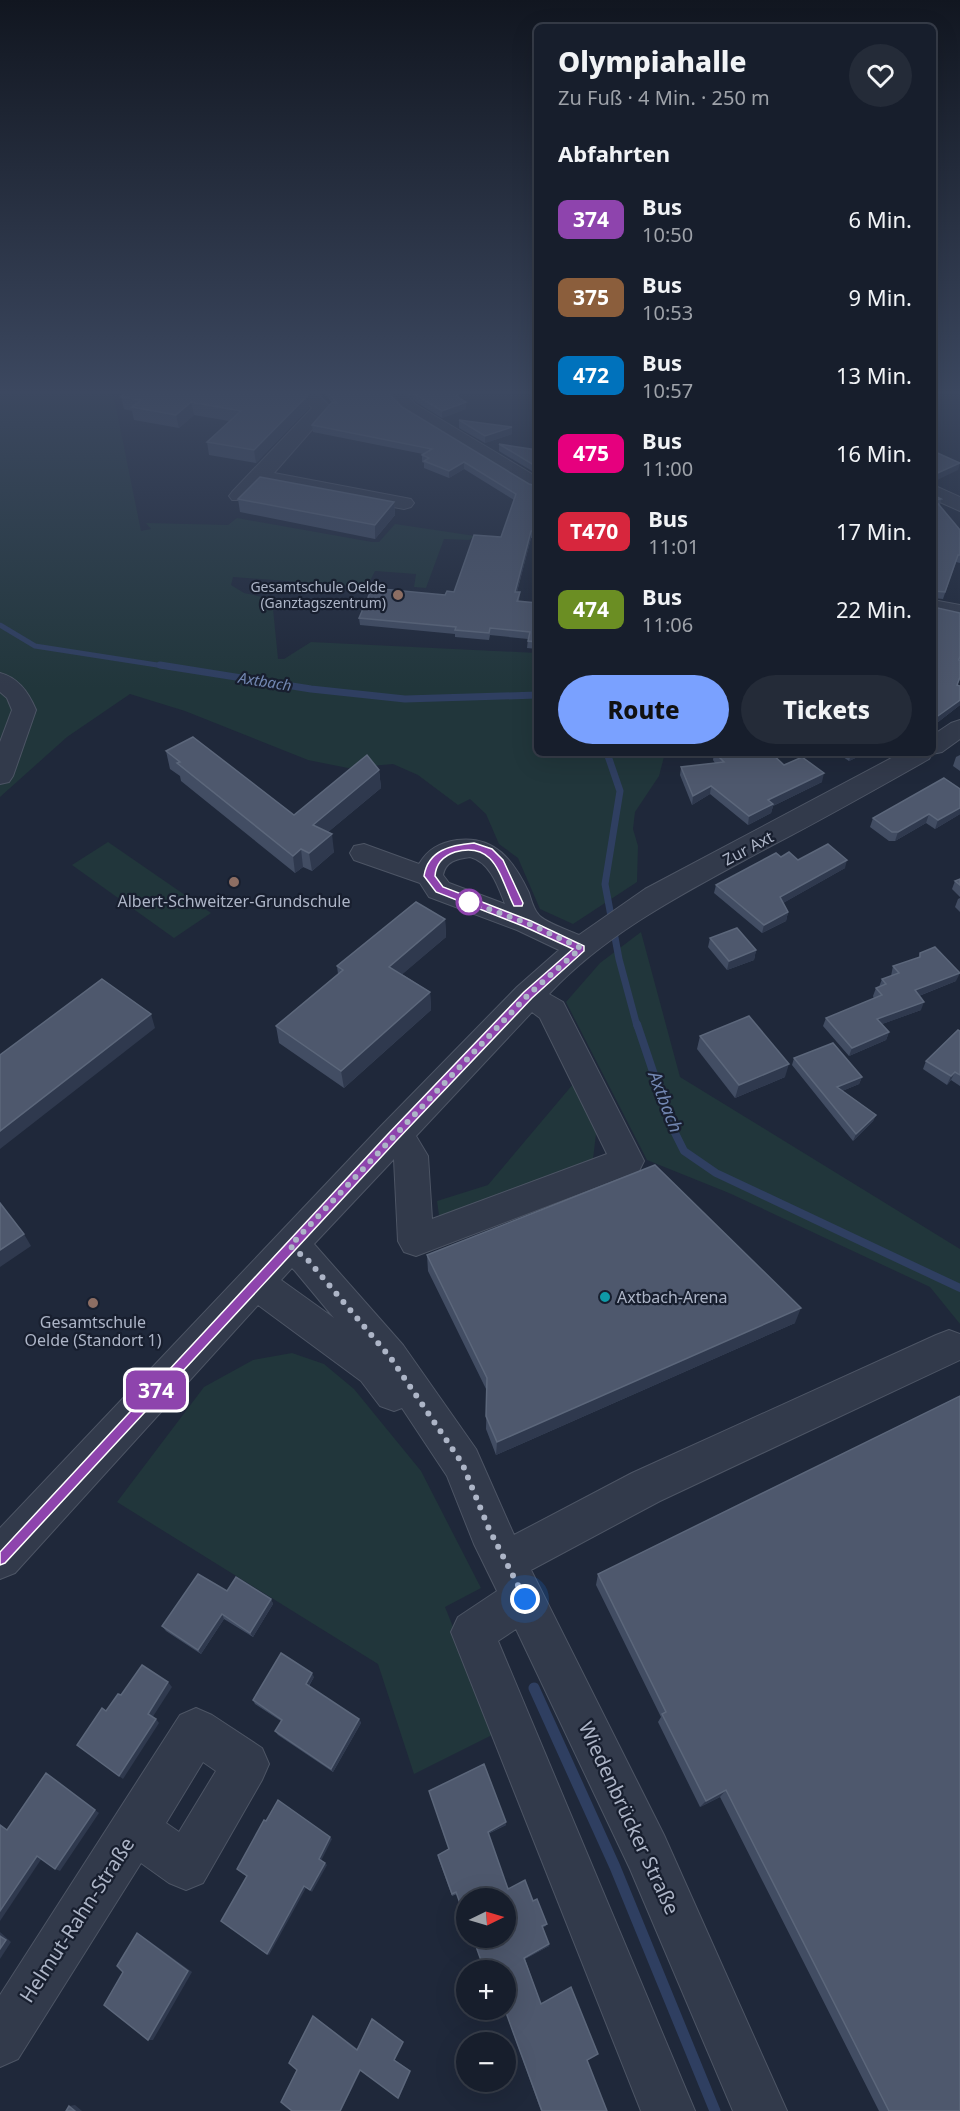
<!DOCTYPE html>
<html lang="de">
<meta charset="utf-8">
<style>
:root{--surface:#171e2c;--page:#242b38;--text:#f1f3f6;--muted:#9ea2a9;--line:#363c48;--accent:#7aa1ff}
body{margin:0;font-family:"Noto Sans",sans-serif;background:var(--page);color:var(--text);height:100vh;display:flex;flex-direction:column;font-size:22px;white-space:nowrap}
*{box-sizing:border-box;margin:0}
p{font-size:20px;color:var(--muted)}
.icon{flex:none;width:33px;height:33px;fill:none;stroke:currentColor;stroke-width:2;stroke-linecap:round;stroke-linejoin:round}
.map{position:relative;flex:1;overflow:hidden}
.panel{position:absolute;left:534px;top:24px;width:402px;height:732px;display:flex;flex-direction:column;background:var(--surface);border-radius:9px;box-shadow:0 6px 24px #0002,0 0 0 2px var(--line)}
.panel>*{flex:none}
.badge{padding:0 12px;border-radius:9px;font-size:21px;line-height:39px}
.needle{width:39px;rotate:85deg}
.buttons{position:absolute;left:456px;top:1888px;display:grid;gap:12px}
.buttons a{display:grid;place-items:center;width:60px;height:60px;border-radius:50%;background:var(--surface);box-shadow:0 6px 24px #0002,0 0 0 2px var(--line);font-size:30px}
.you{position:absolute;width:30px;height:30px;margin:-15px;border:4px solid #fff;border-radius:50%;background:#1a73e8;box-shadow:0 0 0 9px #1a73e833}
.map>.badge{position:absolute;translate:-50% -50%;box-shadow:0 0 0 3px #fff}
h2{padding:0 24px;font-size:22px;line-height:54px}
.round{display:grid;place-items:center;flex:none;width:63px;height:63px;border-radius:32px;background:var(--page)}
.overview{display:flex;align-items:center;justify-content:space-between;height:102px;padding:0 24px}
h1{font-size:28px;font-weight:800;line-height:45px}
.cta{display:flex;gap:12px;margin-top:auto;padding:12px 24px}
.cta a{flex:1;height:69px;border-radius:36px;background:var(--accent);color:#111;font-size:24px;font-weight:800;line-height:69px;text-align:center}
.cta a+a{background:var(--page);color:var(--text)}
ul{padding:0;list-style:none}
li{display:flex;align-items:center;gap:18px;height:78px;padding:0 24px}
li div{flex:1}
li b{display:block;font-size:22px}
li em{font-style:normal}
li .badge{min-width:66px;font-weight:700;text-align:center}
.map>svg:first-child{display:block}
.green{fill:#21363b}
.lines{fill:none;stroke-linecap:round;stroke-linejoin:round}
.stream-far3{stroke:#2f3f61;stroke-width:5}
.stream-far2{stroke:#2f3f61;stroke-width:7}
.stream-far1{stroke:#2f3f61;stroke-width:8}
.stream{stroke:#2f3f61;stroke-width:11}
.minor-casing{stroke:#4d5565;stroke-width:2}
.minor{fill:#323a4b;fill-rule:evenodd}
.wall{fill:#424d63}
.shaded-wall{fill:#2f394e}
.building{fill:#4e586d;stroke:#5c677b;stroke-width:1.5}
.line{fill:#8e44ad;stroke:#fff;stroke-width:1.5}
.walk{stroke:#adb5c7;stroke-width:6;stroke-dasharray:0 10.8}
.education-dot{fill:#8d6e63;stroke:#181f2f;stroke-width:2}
.stop-dot{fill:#fff;stroke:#8e44ad;stroke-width:3}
.culture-dot{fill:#0f9aa8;stroke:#181f2f;stroke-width:2}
.labels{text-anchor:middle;stroke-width:4.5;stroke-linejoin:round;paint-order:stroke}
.far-poi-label{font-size:14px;fill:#adb5c7;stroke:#181f2f;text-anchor:end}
.far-water-label{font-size:15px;font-style:italic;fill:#7287b2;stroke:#181f2f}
.street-label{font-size:16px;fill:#adb5c7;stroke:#181f2f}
.poi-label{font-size:16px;fill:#adb5c7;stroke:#181f2f}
.water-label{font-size:18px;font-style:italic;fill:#7287b2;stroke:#181f2f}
.near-street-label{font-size:20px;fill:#adb5c7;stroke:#181f2f}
</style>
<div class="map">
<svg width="960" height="2111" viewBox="0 0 960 2111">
<rect width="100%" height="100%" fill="#1f283a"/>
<g class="green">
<path d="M0,393H113L141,531L151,529L146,523L228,525L237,518L372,542H379L395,524L475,536L469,540L444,539L426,588L414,587L416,574L375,571L367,587L233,577L231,585L244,593L272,599L278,659H284L311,642L537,653V753H665L659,776L635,812L633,829L638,846L637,882L573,924L540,909L518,858L499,844L486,814L470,799L458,805L418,775L393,764L348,768L308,760L185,711L130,694L67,737L0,797Z"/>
<path d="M108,842L211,913L174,938L72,865Z"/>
<path d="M641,932L680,1077L960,1249V1324L930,1287L729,1193L647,1160L566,1002L600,963Z"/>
<path d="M574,1083L597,1126L593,1159L577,1171L440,1222L437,1201L488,1185Z"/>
<path d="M292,1353L324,1364L354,1389L421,1471L481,1588L445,1607L496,1733L414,1774L378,1664L117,1502L204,1387L253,1360Z"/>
</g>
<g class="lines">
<path class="stream-far3" d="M0,625L35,646L170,667"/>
<g class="stream-far2">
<path d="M160,665L311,689L405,699L537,695"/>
<path d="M607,753L620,791L605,884L619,959L637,1026"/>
</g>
<path class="stream-far1" d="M637,1024L671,1125L684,1151L716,1173L960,1288"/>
<path class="stream" d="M534,1688L615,1867L715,2111"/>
<defs>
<g id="minor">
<path d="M298,393H317L331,408L274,473L411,499L414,503L411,507L404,509L264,483L246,500H232L229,496L232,492L312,408Z"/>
<path d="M387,393H405L415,404L537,477V491L530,489L403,412Z"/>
<path d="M933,485L960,497V511L933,499Z"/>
<path d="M933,600L960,605V619L933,614Z"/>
<path d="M0,673C19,678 29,693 36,710L13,776L9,782L0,784V742L12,710L7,698L0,692Z"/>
<path d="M960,720V739L942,752L932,754L929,759C876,789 823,819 769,847C692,889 610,929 549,994L563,1002L639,1151L644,1161L639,1171L416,1256L404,1252L398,1241L394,1159L314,1244L403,1345L476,1449L514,1535L632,1473L936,1335L949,1330L960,1334V1360L660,1501L531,1570L664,1835L787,2111H733L630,1869L516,1629L498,1641L695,2111H641L451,1632L458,1617L497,1591L474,1544L447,1476L402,1408L394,1411L380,1406L361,1381L258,1305L15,1573L0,1579V1528L380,1127L517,987L559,950L517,930L429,897L420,883L354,860L350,853L354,846L364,844L419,864C428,849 439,843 457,840C495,835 514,861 529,893C531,899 533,908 538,914C542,921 570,931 579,935L645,889L901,753H933V735L951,723ZM470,857C490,862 498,886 505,904L449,883L443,875C446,861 456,859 470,857ZM532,1012L540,1018L607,1154L432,1219L428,1156L416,1136ZM292,1268L295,1271L334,1318L281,1280Z"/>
<path d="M196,1708L212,1715L262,1748L269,1764L262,1780L203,1883L186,1890L169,1883L141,1863L18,2059L0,2067V1995L180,1715ZM203,1762L216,1771L179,1832L166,1823Z"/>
</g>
</defs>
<use href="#minor" class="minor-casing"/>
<use href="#minor" class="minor"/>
</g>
<g class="wall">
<path d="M324,393H389L402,407L529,484L537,486V539L531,538L517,592H520L519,601L537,603V649L527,648L528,639L490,635L489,640L455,637V634L360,625L359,618L454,592L501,537L514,500L464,469L449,478L424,468V463L422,462V455L423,454L313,432L312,425L332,403Z"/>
<path d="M407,393H453L466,409L442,418L416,402Z"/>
<path d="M121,397L309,408L256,463L209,455L207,442L229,421L194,415L179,428L134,420L132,411L124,409Z"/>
<path d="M459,420L512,434L485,443L459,428Z"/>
<path d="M499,444L537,450V474L499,451Z"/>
<path d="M933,495L941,499L940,506L960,530V563L956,562L943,599L933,598V607L959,660L960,661V679L957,685L960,686V705L933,726Z"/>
<path d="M238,499L394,502L395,515L375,539L240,512Z"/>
<path d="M166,751L294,815L379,770L381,788L328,832L334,852L312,871L303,867L295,873L181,781L180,776L170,769Z"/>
<path d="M714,753H771L784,765L822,782L773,806L771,813L748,825L710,794L692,805L680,775L681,767L715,763L713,760Z"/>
<path d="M837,753H866L849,761Z"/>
<path d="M960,755V771L953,766L956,757Z"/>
<path d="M960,789V814L935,829L926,823L895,841H889L870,827L873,818Z"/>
<path d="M781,857L845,868L783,903L788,912L786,921L762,933L714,893L716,885Z"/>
<path d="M960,879V897L952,889L955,881Z"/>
<path d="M960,898V912L955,907L958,899Z"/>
<path d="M445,919L446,937L402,974L430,992L431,1010L344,1088L279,1043L276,1026L338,974L337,966Z"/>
<path d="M710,938L756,950L754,960L727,970L708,947Z"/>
<path d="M920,953L956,981L919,996L921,1010L882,1024L889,1032L886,1040L849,1056L823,1026L826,1018L874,999L873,996L876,988L879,987L882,979L891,976L893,966L919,958Z"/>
<path d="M960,1031V1086L951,1080L947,1085L923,1069L926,1061Z"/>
<path d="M700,1036L785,1077L735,1098L697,1049Z"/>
<path d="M794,1058L862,1077L859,1084L842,1091L876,1115L873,1121L853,1141L792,1065Z"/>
<path d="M427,1255L795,1323L496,1455L486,1429L487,1391L428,1271Z"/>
<path d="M598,1574L960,2111H879L720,1797L700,1807L658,1722L661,1717L596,1585Z"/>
<path d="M227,1591L271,1599L273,1604L253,1637L224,1619L201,1654L166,1631L162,1626Z"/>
<path d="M314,1677L309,1686L359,1719L361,1723L333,1772L278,1735L275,1731L281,1721L255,1704L253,1700Z"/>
<path d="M429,1791L506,1825L488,1834L508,1889L533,1901L546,1926L543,1927L549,1946L525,1959L541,2004L587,2060L607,2111H541L505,2010L506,1971L483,1966L473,1938H506L466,1899V1921L457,1894L452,1896L438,1857L449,1849Z"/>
</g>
<g class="shaded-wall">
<path d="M308,395L309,408L256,463L254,450Z"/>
<path d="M191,402L194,415L179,428L176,415Z"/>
<path d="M466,402V409L442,418V411Z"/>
<path d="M512,427V434L485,443V436Z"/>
<path d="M464,462V469L449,478V471Z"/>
<path d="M960,463L958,470L933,482V475Z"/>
<path d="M394,502L395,515L375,539V525Z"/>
<path d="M531,531V538L515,599V592Z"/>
<path d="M960,700V705L933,726L935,718Z"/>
<path d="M852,753H866L849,761L851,754Z"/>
<path d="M379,770L381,788L315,843L313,825Z"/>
<path d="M824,773L822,782L773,806L771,813L748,825L749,816L768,800Z"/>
<path d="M711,786L710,794L692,805L693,796Z"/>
<path d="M960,808V814L935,829L938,820Z"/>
<path d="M929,814L926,823L895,841L898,832Z"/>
<path d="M332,834L334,852L312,871L309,853Z"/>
<path d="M301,849L303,867L295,873L293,856Z"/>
<path d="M847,860L845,868L778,906L780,897Z"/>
<path d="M788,912L786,921L762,933L764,925Z"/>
<path d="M445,919L446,937L391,984L389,967Z"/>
<path d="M756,950L754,960L727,970L729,961Z"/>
<path d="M960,973L956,981L911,999L915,990Z"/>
<path d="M430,992L431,1010L344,1088L341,1071Z"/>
<path d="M924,1002L921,1010L874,1027L877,1019Z"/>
<path d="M151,1014L155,1028L0,1149V1131Z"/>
<path d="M889,1032L886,1040L849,1056L852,1048Z"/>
<path d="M789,1064L785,1077L735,1098L739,1085Z"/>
<path d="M955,1072L951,1080L947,1085L951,1076Z"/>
<path d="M862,1077L859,1084L835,1094L837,1087Z"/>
<path d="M876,1115L873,1121L853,1141L856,1134Z"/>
<path d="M24,1234L31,1246L0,1267V1250Z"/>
<path d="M801,1308L795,1323L496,1455L497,1442Z"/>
<path d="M271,1599L273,1604L253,1637L250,1633Z"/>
<path d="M222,1614L224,1619L201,1654L198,1650Z"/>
<path d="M312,1673L314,1677L307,1688L306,1684Z"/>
<path d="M168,1682L172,1687L152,1718L148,1714Z"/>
<path d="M156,1719L159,1723L123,1779L119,1776Z"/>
<path d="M359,1719L361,1723L333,1772L331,1769Z"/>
<path d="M46,1773L99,1813L60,1871L55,1869Z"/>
<path d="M726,1790L720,1797L700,1807L706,1801Z"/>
<path d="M506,1822V1825L487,1834L488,1832Z"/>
<path d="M330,1837L332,1839L321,1861L319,1859Z"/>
<path d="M37,1856L42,1858L0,1921V1911Z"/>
<path d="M325,1863L327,1865L312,1892L310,1890Z"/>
<path d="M304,1886L306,1888L269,1955L267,1954Z"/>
<path d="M0,1932L11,1942L0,1959Z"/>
<path d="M137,1933L141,1935L192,1972L153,2040H148Z"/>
<path d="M549,1944V1946L524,1959V1958Z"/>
<path d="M313,2016L315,2017L359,2050H357Z"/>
<path d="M372,2019L404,2042L395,2060L411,2071L399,2098H398L394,2060Z"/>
<path d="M360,2070H361L341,2111H340Z"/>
<path d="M75,2105L82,2111H75L69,2106Z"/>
</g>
<g class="building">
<path d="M126,393H305L308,395L254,450L207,442L241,411L191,402L176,415L132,407L141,400L121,397Z"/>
<path d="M328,393H389L402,407L529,484L537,486V531H531L515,592H520L517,601L537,603V642L528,641L530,632L490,628L489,633L455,630L456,627L359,618L372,588L445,595L447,591L454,592L474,535L501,537L516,494L464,462L449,471L424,461L429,458L422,455L432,449L312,425L332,402L337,403Z"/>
<path d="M413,393H453L458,394L456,396L466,402L442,411L416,395Z"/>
<path d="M459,420L512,427L485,436Z"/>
<path d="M499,444L537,450V467Z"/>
<path d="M933,451L960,463L933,475Z"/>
<path d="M260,477L394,502L375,525L238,499Z"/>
<path d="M933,495L941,499L935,500L960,530V555H958L945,592L934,591L933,607L960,613V656L959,660L960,661V677L957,685L960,686V700L935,718L933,717Z"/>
<path d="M193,737L294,815L367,755L379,770L313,825L332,834L309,853L301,849L293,856L177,763L180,762L166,751Z"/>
<path d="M715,753H771L784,765L802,757L824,773L768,800L773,804L749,816L711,786L693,796L681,767L724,762Z"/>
<path d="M944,778L960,789V808L938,820L929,814L898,832H892L873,818Z"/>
<path d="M828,844L847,860L780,897L788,912L764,925L716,885L776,853L781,857L789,852L798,860Z"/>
<path d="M960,879V885L955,881Z"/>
<path d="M416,902L445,919L389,967L430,992L341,1071L276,1026L343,970L337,966Z"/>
<path d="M737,928L756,950L729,961L710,938Z"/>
<path d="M935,947L960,973L915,990L924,1002L877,1019L889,1032L852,1048L826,1018L882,995L876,988L886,984L882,979L899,973L893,966L920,957V953Z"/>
<path d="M102,979L151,1014L0,1131V1055Z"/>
<path d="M749,1016L789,1064L739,1085L700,1036Z"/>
<path d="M958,1030L960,1031V1075L955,1072L951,1076L926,1061Z"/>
<path d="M833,1043L862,1077L837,1087L876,1115L856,1134L794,1058Z"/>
<path d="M655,1165L801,1308L497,1442L486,1416L487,1378L427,1255Z"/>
<path d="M0,1203L24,1234L0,1250Z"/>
<path d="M960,1396V2111H889L726,1790L706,1801L662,1714L666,1712L598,1574Z"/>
<path d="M198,1574L227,1591L236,1577L271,1599L250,1633L222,1614L198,1650L162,1626Z"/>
<path d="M281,1653L312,1673L306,1684L359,1719L331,1769L275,1731L282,1720L253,1700Z"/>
<path d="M142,1665L168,1682L148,1714L156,1719L119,1776L77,1745L102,1708L106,1711L118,1694L121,1695Z"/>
<path d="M484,1764L506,1822L488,1832L508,1889L525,1880L533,1901L537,1899L547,1924L542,1926L549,1944L524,1958L541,2004L571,1987L598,2054L587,2060L607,2111H542L505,2010L506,1971H473L483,1966L473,1938H506V1899H466V1920L456,1892L452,1894L438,1855L449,1849L429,1791Z"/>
<path d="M46,1773L95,1810L55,1869L37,1856L0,1911V1825L7,1830Z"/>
<path d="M278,1800L330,1837L319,1859L325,1863L310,1890L304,1886L267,1954L221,1921L247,1876L237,1869L264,1820L266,1821Z"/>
<path d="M137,1933L188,1971L148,2040L104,2005L123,1972L117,1966Z"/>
<path d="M0,1936L6,1940L0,1949Z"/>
<path d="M313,2016L357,2050L372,2019L403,2042L394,2060L410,2071L398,2098L360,2070L340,2111H292L281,2102L297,2070L289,2063Z"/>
<path d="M69,2106L75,2111H66Z"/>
</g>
<linearGradient id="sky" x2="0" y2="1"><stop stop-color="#111620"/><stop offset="0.57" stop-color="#3c4860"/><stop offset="1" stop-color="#3c4860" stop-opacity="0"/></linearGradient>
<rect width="960" height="688" fill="url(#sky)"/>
<path class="line" d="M474,843L492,849L503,860L523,903L522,906H514C500,878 496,841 455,852C443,856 436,863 435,876L443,887L531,921L584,946V951L532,998L396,1141L5,1563L0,1565V1552L388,1134L524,992L573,949L523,926L436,892L424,876C428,850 451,845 474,843Z"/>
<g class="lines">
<path class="walk" d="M469,902L527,923L581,948L528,995L290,1246L308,1260L390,1357L462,1463L489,1529L525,1599"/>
</g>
<g class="education-dot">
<circle cx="398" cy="595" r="6"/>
<circle cx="234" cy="882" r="6"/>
<circle cx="93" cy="1303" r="6"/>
</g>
<circle class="stop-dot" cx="469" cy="902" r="12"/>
<circle class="culture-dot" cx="605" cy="1297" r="6"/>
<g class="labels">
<g class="far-poi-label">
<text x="386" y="592">Gesamtschule Oelde<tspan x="386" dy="16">(Ganztagszentrum)</tspan></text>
</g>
<g class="far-water-label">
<text transform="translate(265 682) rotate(9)" y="5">Axtbach</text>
</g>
<g class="street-label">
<text transform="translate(748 848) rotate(-28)" y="6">Zur Axt</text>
</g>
<g class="poi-label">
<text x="234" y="907">Albert-Schweitzer-Grundschule</text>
<text x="617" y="1303" text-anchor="start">Axtbach-Arena</text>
<text x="93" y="1328">Gesamtschule<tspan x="93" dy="18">Oelde (Standort 1)</tspan></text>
</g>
<g class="water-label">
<text transform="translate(665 1102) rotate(69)" y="6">Axtbach</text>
</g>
<g class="near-street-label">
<text transform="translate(629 1818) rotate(65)" y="7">Wiedenbrücker Straße</text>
<text transform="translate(77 1920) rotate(-57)" y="7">Helmut-Rahn-Straße</text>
</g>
</g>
</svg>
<div class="buttons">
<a><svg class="needle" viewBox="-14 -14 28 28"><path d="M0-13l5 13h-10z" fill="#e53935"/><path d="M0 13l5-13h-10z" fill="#9ea2a9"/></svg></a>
<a>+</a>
<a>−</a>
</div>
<div class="you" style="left:525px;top:1599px"></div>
<b class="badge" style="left:156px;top:1390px;background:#8e44ad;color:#fff">374</b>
<section class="panel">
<div class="overview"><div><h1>Olympiahalle</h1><p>Zu Fuß · 4 Min. · 250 m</p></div><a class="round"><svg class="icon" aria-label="heart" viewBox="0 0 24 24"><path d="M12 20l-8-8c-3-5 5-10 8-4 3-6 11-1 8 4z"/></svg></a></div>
<h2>Abfahrten</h2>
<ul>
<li><span class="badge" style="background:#8e44ad;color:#fff">374</span><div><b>Bus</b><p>10:50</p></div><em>6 Min.</em></li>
<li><span class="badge" style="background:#8b5e3c;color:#fff">375</span><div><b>Bus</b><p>10:53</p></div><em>9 Min.</em></li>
<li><span class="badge" style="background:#0072bc;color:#fff">472</span><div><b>Bus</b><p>10:57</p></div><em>13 Min.</em></li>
<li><span class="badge" style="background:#e6007e;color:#fff">475</span><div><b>Bus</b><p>11:00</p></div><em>16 Min.</em></li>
<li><span class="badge" style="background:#d7263d;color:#fff">T470</span><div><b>Bus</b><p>11:01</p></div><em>17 Min.</em></li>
<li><span class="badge" style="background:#6b8e23;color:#fff">474</span><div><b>Bus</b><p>11:06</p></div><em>22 Min.</em></li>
</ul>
<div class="cta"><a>Route</a><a>Tickets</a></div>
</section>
</div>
